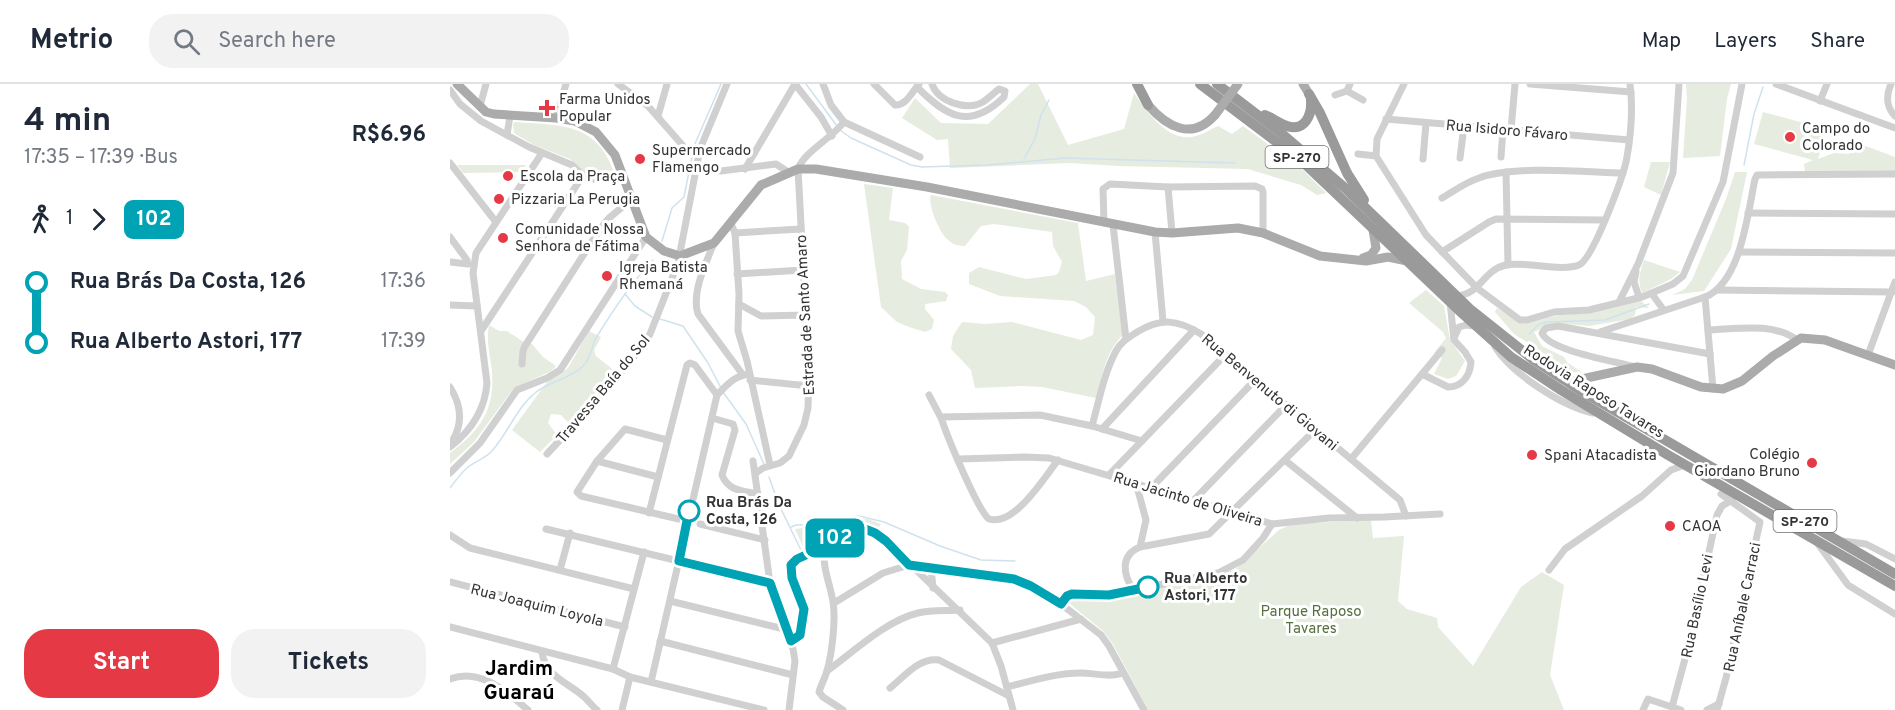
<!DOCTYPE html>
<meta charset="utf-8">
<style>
:root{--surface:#fff;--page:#f2f2f3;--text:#1f2937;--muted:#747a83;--line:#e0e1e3;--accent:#e63946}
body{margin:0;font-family:Overpass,sans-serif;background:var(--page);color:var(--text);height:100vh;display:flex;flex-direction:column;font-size:22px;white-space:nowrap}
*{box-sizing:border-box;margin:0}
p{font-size:20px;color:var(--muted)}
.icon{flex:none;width:33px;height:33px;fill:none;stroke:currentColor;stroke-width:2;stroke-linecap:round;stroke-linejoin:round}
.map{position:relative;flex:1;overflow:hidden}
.details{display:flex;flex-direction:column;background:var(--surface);width:450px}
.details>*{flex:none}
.badge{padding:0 12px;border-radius:9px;font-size:21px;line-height:39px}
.map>.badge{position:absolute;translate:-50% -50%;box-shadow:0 0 0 3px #fff}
.legs{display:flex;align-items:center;gap:9px;height:66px;padding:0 24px;font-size:20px}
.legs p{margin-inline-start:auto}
.summary{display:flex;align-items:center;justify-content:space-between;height:102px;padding:0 24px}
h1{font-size:33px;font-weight:700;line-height:45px}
.cta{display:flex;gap:12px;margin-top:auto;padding:12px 24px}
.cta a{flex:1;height:69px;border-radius:24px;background:var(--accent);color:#fff;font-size:24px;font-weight:700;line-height:69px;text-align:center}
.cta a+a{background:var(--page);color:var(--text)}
ul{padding:0 24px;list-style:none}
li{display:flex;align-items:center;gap:21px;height:60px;font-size:22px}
li i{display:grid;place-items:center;width:9px;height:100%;margin:0 8px;background:currentColor}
li i::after{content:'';width:15px;height:15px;margin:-8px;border:4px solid;border-radius:50%;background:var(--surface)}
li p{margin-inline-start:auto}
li:first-child i{background:linear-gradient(#0000 50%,currentColor 0)}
li:last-child i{background:linear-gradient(currentColor 50%,#0000 0)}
header{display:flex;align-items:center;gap:36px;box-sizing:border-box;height:84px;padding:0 30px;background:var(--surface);border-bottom:2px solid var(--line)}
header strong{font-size:28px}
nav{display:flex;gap:33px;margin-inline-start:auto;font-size:21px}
.search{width:420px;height:54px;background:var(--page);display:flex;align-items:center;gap:15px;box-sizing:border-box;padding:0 21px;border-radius:24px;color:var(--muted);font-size:22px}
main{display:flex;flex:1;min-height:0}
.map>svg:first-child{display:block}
.green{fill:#e6ecdf}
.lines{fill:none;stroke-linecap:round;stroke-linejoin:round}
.stream{stroke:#cfe2ee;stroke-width:1.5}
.minor{stroke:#d0d0d0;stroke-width:7}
.major{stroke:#ababab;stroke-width:9}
.highway{stroke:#9a9a9a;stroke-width:10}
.major-bridge{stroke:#ababab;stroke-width:9}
.line-1-casing{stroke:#fff;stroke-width:14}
.line-1{stroke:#00a3b4;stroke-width:9}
.poi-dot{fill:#e63946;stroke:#fff;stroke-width:2}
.stop-1-dot{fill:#fff;stroke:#00a3b4;stroke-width:3}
.labels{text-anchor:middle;stroke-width:6;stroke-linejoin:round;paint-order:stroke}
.shield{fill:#fff;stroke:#707070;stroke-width:1.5}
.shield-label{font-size:14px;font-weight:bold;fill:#333}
.poi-label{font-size:15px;fill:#333;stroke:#fff;text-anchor:start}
.street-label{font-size:15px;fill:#333;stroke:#fff}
.stop-label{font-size:15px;font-weight:bold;fill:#333;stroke:#fff;text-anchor:start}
.park-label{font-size:15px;fill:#56703f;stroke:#fff}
.district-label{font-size:21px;font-weight:bold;fill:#000;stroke:#fff}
</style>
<header>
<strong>Metrio</strong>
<div class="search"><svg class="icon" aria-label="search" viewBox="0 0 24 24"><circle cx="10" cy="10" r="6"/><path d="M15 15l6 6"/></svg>Search here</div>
<nav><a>Map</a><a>Layers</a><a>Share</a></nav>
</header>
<main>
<section class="details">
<div class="summary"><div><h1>4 min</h1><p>17:35 – 17:39 · Bus</p></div><b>R$6.96</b></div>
<div class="legs"><svg class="icon" aria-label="walk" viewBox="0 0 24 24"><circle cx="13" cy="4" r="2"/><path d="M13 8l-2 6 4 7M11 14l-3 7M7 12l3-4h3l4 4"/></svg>1<svg class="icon" aria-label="forward" viewBox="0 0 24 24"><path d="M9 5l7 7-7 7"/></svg><b class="badge" style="background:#00a3b4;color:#fff">102</b></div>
<ul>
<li><i style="color:#00a3b4"></i><b>Rua Brás Da Costa, 126</b><p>17:36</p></li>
<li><i style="color:#00a3b4"></i><b>Rua Alberto Astori, 177</b><p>17:39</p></li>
</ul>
<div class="cta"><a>Start</a><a>Tickets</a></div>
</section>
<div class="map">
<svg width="1445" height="626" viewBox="0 0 1445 626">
<rect width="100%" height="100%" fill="#fff"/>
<g class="green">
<path d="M580,0H588L618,61L674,45L684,9C697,28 719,60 746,52C754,50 761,45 768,42L782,50L793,42L853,86L876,109L867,111L851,101L798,85L668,82L619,79L500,84L498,55L487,56L452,34L465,14L491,39L538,40Z"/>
<path d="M1236,0H1281L1277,15L1270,72L1233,74L1237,15Z"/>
<path d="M1313,28L1376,45L1368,75L1384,69L1399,70L1408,59L1445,73V88H1355L1354,80L1363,76L1304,60Z"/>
<path d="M65,38C115,42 147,38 166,93L138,92L120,75L84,61L64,49L63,40Z"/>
<path d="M1201,78H1220L1211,111L1194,103Z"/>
<path d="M7,81H76L71,88L13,89Z"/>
<path d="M1285,88H1297L1281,165L1254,207L1222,211L1235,205L1242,196L1276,115Z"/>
<path d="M414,100L443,104L439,136L455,139L459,143L457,166L451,177L452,195L471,205L495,208L498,211L496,217L475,220V225L484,236L482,245L475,248L459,243L447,238L431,223Z"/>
<path d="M481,111L628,139L636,197L665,190L673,251C655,268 653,291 646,314L592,303L573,302L525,304L521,286L501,265L503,252L512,238L535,240L562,238L631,256L643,251L645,233L636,223L624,217L550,212L519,200V189L529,183L576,195L606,191L609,188L612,178L603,162L602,148L544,140L531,142L515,162C507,162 502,160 497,155C490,149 477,120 481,111Z"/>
<path d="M1194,176L1230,188L1221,195L1192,209C1187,196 1190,188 1194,176Z"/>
<path d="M976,206L994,222L1000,256L1015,277L1006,292L998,295L984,290L992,274L984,269L996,254L993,248L959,219Z"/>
<path d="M1190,216L1199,224L1186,223L1185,231L1180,235L1139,242L1104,239L1084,248L1092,262L1114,273L1118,279L1133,289L1122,288L1064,250L1045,228L1047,224L1073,240L1096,233L1130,229Z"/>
<path d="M39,241L49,247H57L74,258L82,260L93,273L106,282L101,287L63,305L24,358L0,380V369C30,346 45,327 42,287C40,271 36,257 39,241Z"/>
<path d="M139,247L151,253L144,266L146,272L166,288L118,338L111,331L101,330L98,339L107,351L90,368L62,346L97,298L118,284Z"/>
<path d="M399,434L418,435L431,440L428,445C394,431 383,454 354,465L345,445L378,441Z"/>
<path d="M921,436L923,454L954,452L948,517L957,525L987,534L988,543L1023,582L1071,503L1092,488L1114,501L1100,591L1114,626H698L663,560L653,547L614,515L661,512L765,492L785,485L829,446L842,440Z"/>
</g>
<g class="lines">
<g class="stream">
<path d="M356,0L387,42"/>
<path d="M390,46L401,54L461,81L472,83L537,81L615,74L785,79"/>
<path d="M574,75L585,55L591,31L599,16"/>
<path d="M1294,81L1304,30L1313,3"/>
<path d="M212,157L222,124L234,113L244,62L271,0"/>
<path d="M175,210L185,222L202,233"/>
<path d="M210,235L233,242L258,279L271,304"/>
<path d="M1079,250L1089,240L1098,238L1155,236L1199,220"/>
<path d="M273,308L296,340L314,380"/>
<path d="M319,393L329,421L351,466"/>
<path d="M0,404C6,396 11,389 18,383C25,378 35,374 41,368C58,350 66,324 85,309C99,297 119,296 133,282C141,275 141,263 146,254C163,226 181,199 203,176"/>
<path d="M341,443L346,441L371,440L389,434L409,432L434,438L490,462L531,476L565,477"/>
</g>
<g class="minor">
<path d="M168,0L198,22L235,64"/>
<path d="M345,0L371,33L382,52"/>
<path d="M373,0L381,21L394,38L470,73"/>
<path d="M424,0L445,21C456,22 462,8 469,0"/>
<path d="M1080,0L1181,8"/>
<path d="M1326,0L1445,44"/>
<path d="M1441,0C1436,11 1436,23 1445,32"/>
<path d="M467,3C496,32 519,47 554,13L555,7L549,5C544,9 539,14 533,18C517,27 488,18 482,0"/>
<path d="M0,6L10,20L31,37L79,63L122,81L137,95L175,96"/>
<path d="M897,7L913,16"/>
<path d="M885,11L897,7L900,0"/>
<path d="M1370,17L1377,0"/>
<path d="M30,22L36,0"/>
<path d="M208,32L217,0"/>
<path d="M106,34L116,0"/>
<path d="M936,35L1179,56"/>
<path d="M1061,46L1065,0"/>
<path d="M57,51L60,32"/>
<path d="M908,70L926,72L976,151L1027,204L1070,236H1077L1104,228L1139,226L1192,213L1223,200L1233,192L1273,98L1292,0"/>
<path d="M926,72L927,55L954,0"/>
<path d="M1051,73L1053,45"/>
<path d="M1010,74L1014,42"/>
<path d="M973,75L976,39"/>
<path d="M0,79L46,138"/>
<path d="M245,84L271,87L326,80L338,88"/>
<path d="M295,85L345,0"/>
<path d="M1056,88L1058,181"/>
<path d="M718,103L722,149"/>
<path d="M992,114C1004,107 1016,98 1029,94C1065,81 1134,88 1173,89"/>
<path d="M1298,129L1445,130"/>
<path d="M654,139L653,105L660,100L718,103L805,102L812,105L813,108V149"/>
<path d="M281,140L285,149L289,210L288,247L297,277L320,381"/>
<path d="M663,141L676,255"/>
<path d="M705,148L713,237"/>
<path d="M285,149L351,145"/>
<path d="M0,153L17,176"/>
<path d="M264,159C256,179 241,209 248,230L293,291"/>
<path d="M992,168L1039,138L1046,135L1154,136"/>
<path d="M1290,168L1445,169"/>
<path d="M0,178L18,180"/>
<path d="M1186,188L1184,198L1189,213"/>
<path d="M287,190L353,186"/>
<path d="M1267,206L1442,208"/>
<path d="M1202,210L1213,225"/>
<path d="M1007,212C1031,210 1033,186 1056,181C1076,177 1111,188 1129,181C1143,175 1174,91 1177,73C1181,50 1183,23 1180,0"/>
<path d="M1255,213L1263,305"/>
<path d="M1169,218L1188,180L1223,89L1229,0"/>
<path d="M289,220L311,232L356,231"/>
<path d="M0,221L27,222"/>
<path d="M1258,246C1287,245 1323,238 1347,256"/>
<path d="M31,247L132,93"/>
<path d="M1150,248L1255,213C1291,199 1298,128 1305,95L1307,91L1445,90"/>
<path d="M1004,254L1009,243L1016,241L1025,242"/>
<path d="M1045,263C1062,290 1112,322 1143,329"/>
<path d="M1418,271L1445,198"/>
<path d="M72,280L73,267L75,262L150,145L159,134L182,115"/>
<path d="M1185,283C1165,277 1099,267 1092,249L1096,244L1108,242L1260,270"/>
<path d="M972,290L992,266"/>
<path d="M300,296L359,302"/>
<path d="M0,303C12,322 13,341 1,359"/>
<path d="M479,311L491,334"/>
<path d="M262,334L283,340L285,346L272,391C278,407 293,407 308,410"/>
<path d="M642,342C649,317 654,289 666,267C671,258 678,254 687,248C711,234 727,235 751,250L950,416L956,432"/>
<path d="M652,345L744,246"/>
<path d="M217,356L175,345L147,377L127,408L131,412L237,437"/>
<path d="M0,363C22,346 35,326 37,299L23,189L26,169L92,69"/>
<path d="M97,370L149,314L188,268L200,250L228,179L250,65L277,0"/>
<path d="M509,375L574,373L599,374L822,440L879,434L934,433L990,430"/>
<path d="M901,375L972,290L998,303C1012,303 1020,292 1021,278L1015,268L1004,256L1000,218"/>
<path d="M608,376C594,394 564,443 539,435C528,427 496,350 491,333L590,331L642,342L692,357"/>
<path d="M147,377L208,393"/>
<path d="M303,377L320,499L343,565L345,577L339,626"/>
<path d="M836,377L907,434"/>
<path d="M0,389L30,359L67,306L97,294L110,286L196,153"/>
<path d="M306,389L313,384L330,379L339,372L354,341L358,324L359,289L348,85C354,68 382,54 394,38"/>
<path d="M659,391L775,271"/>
<path d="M701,404L806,295"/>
<path d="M744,416L836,321"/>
<path d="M199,429L237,281L240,279L245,281L267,311"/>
<path d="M250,440L315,456"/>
<path d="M96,445L320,499"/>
<path d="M0,451L20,464L184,505"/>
<path d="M1392,457L1416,460L1445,475"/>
<path d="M1368,460L1398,501L1445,530"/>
<path d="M690,463L759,450L866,345"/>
<path d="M481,484L483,504"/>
<path d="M110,486L120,449"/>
<path d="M1099,486L1115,465L1192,412L1221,386L1235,381"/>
<path d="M0,498L175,543"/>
<path d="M683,506C673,490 670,471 690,463L696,436L686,399"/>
<path d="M220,517L338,546"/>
<path d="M384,519L433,489L459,481L571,497L611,520L651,551L659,562L694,626"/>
<path d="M611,520L617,512L622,510L659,511L768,489L793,476L813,454L822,440"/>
<path d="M0,543L163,585L180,593L314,626"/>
<path d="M210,557L343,591"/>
<path d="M341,557L350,551L354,525L342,494L341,481L347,475L378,461"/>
<path d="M542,559L631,535"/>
<path d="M92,568C95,592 117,598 133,612C138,616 142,622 147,626"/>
<path d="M163,585L194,468"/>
<path d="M377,587C403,568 437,536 468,529C481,526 496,527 510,526"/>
<path d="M0,595C30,583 57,608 78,626"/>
<path d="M201,598L267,311C277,301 284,292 299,290"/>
<path d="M557,603C581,597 606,589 631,589C645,589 660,594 673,589"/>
<path d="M440,604C454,593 469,573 489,576L559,612"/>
<path d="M1222,623L1239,560L1267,431L1272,422L1282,416"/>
<path d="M172,626L180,593"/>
<path d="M393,626L373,613L369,608C371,601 375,594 377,587C382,569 386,536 383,518C381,502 370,479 376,463C379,458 385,454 390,451C406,440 421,445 436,457L542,559L551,582L563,626"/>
<path d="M1193,626L1198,615L1231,626"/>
<path d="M1257,626L1269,620"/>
<path d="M1267,626L1276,594L1310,438L1271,410"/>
</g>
<g class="major">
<path d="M7,0L36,28L44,30L106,34L125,37L146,48L165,71L196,153L214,167L230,172L264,159L311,101L348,85H366L477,103L705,148L722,149L788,144L813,149L870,172L916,177L938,173L957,177"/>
<path d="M853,0L859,10"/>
<path d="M698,21C717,43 742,57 765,31"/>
<path d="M913,174L921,171L926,164L923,146"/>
<path d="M1118,298L1187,283L1202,285L1251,303L1273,305L1292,297L1323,272L1351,254L1375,256L1445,281"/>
</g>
<g class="highway">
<path d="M687,0L698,21"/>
<path d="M750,0L853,78L1013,230L1061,273L1111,306L1218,371L1445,502"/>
<path d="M767,0L831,49L895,104L1021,226L1084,276L1133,308L1445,490"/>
<path d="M859,10L870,29L897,89L914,116"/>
<path d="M815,31C822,34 829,39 837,42C855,48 862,31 861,16"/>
</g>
<path class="major-bridge" d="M765,31L788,0"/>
</g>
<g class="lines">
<defs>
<path id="line-1" d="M239,427L229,477L320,499L341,557L350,551L354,525L342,494L341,481L347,475L378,461L396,447L415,445L425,449L436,457L459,481L564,495L581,502L611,520L617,512L622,510L659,511L698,503"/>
</defs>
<use href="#line-1" class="line-1-casing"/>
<use href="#line-1" class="line-1"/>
</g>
<g class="poi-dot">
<path d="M94 15h6v6h6v6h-6v6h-6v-6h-6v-6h6z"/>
<circle cx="1340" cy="53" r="6"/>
<circle cx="190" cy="75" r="6"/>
<circle cx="58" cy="92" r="6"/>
<circle cx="49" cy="115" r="6"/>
<circle cx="53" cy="154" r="6"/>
<circle cx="157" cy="192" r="6"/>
<circle cx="1082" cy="371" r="6"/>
<circle cx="1362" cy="379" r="6"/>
<circle cx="1220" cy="442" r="6"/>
</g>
<g class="stop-1-dot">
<circle cx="239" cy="427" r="10"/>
<circle cx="698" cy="503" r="10"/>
</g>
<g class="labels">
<g class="shield">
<rect x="815.5" y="62" width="63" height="22" rx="4.5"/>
<rect x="1323.5" y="426" width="63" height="22" rx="4.5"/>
</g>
<g class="shield-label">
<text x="847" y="78">SP-270</text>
<text x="1355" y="442">SP-270</text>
</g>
<g class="poi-label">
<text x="109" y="20">Farma Unidos<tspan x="109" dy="17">Popular</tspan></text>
<text x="1352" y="49">Campo do<tspan x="1352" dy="17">Colorado</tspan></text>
<text x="202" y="71">Supermercado<tspan x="202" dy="17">Flamengo</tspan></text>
<text x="70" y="97">Escola da Praça</text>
<text x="61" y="120">Pizzaria La Perugia</text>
<text x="65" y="150">Comunidade Nossa<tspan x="65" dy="17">Senhora de Fátima</tspan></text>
<text x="169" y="188">Igreja Batista<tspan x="169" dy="17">Rhemaná</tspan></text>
<text x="1350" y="375" text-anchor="end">Colégio<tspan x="1350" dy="17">Giordano Bruno</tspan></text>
<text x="1094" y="376">Spani Atacadista</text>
<text x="1232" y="447">CAOA</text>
</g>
<g class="street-label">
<text transform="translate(1057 46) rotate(5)" y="5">Rua Isidoro Fávaro</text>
<text transform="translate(355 231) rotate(-93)" y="5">Estrada de Santo Amaro</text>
<text transform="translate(153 305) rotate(-50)" y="5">Travessa Baía do Sol</text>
<text transform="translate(1144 307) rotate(32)" y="5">Rodovia Raposo Tavares</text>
<text transform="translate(820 308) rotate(40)" y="5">Rua Benvenuto di Giovani</text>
<text transform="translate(738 415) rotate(17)" y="5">Rua Jacinto de Oliveira</text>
<text transform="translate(87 521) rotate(14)" y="5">Rua Joaquim Loyola</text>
<text transform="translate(1247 522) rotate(-78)" y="5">Rua Basílio Levi</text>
<text transform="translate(1292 523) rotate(-78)" y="5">Rua Aníbale Carraci</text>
</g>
<g class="stop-label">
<text x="256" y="423">Rua Brás Da<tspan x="256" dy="17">Costa, 126</tspan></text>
<text x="714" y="499">Rua Alberto<tspan x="714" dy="17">Astori, 177</tspan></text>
</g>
<g class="park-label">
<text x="861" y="532">Parque Raposo<tspan x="861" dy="17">Tavares</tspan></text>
</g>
<g class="district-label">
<text x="69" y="591">Jardim<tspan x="69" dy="24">Guaraú</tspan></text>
</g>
</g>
</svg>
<b class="badge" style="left:385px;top:454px;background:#00a3b4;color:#fff">102</b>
</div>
</main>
